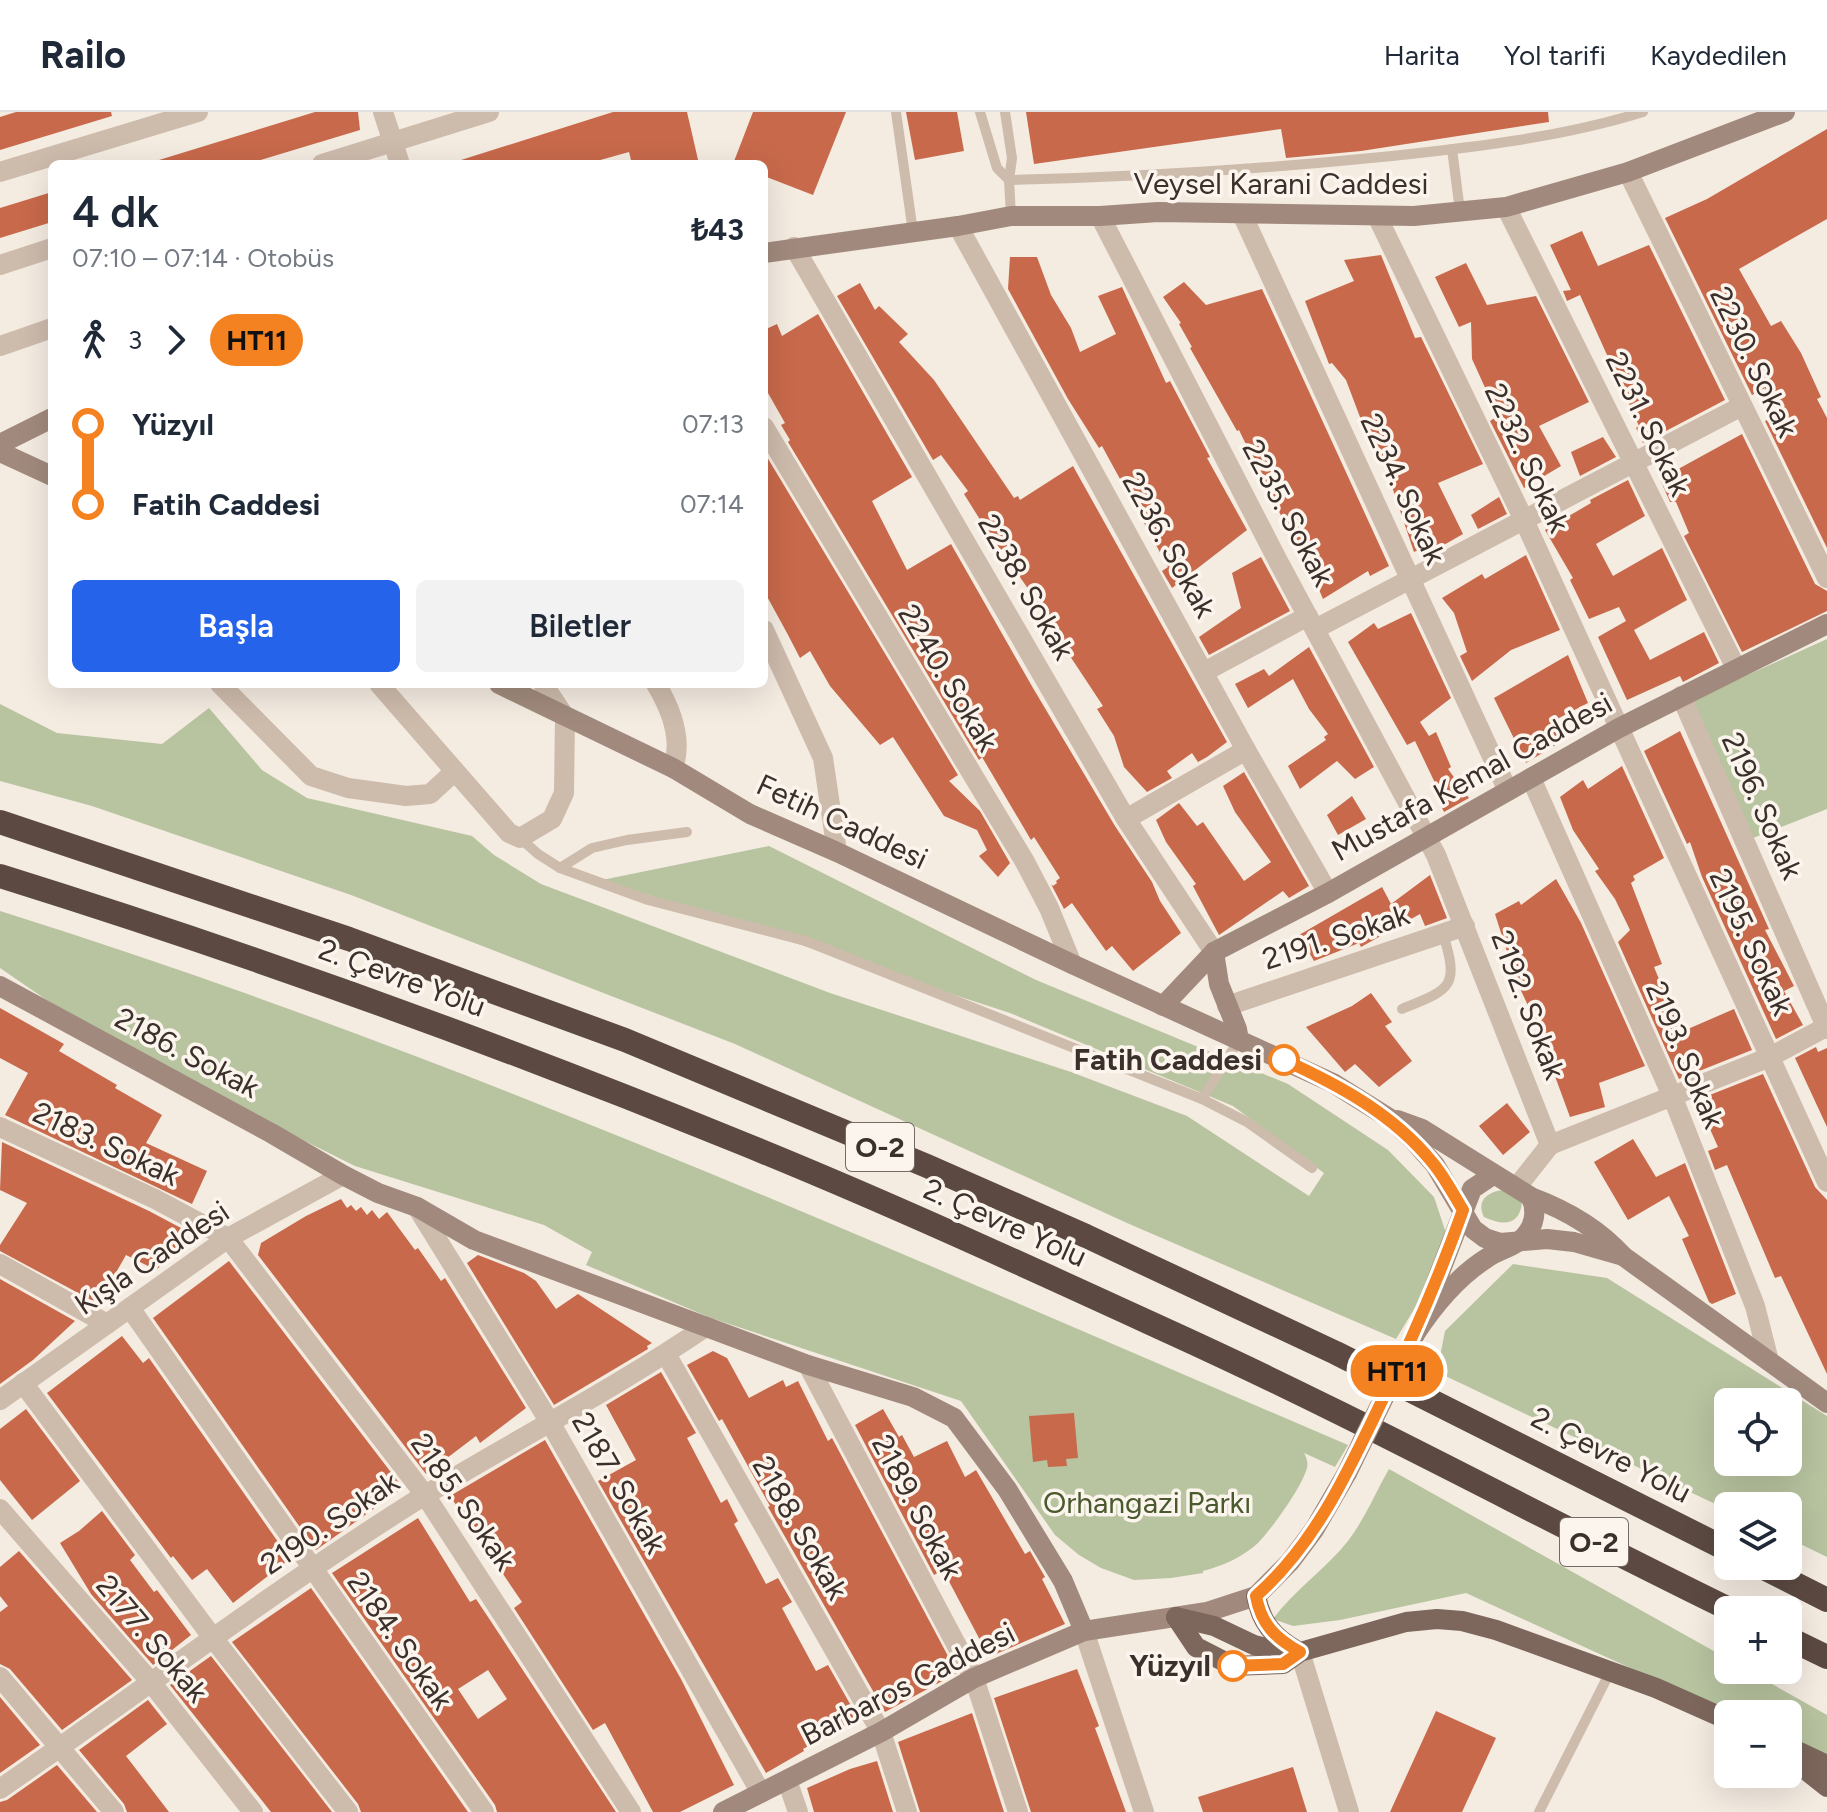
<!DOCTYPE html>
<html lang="tr">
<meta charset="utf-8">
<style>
:root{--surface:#fff;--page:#f2f2f3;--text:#1f2937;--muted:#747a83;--line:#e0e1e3;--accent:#2563eb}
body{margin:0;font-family:Figtree,sans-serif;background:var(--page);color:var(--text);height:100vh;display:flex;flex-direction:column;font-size:30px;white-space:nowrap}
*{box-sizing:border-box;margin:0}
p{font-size:26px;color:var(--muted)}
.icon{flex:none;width:44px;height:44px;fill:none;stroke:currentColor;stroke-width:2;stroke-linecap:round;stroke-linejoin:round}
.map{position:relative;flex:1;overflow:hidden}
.panel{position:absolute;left:48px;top:48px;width:720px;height:528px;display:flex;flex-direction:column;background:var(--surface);border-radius:12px;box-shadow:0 8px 32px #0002}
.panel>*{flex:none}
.badge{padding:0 16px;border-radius:26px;font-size:28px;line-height:52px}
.buttons{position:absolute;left:1714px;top:1276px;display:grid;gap:16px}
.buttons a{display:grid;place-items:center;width:88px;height:88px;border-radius:12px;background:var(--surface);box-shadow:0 8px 32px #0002;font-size:40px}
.map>.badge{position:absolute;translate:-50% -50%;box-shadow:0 0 0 4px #fff}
.legs{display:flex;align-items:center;gap:12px;height:88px;padding:0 24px;font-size:26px}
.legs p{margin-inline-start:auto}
.summary{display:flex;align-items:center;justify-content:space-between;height:136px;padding:0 24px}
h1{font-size:44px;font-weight:600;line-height:60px}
.action{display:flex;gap:16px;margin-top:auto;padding:16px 24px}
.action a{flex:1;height:92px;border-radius:12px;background:var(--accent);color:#fff;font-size:32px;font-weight:600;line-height:92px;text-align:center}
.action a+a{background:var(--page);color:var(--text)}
ul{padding:0 24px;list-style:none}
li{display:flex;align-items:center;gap:28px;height:80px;font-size:30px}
li i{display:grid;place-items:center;width:12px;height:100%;margin:0 10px;background:currentColor}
li i::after{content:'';width:20px;height:20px;margin:-10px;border:6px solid;border-radius:50%;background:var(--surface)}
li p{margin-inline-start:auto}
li:first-child i{background:linear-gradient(#0000 50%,currentColor 0)}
li:last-child i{background:linear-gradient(currentColor 50%,#0000 0)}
header{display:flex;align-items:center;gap:48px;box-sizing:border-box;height:112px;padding:0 40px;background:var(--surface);border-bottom:2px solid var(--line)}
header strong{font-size:38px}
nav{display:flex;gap:44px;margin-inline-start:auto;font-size:28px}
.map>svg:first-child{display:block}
.green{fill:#b8c4a0;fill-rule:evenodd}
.building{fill:#c8694b;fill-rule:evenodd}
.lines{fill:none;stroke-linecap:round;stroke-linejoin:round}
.lane{stroke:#cdbbac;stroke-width:10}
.street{stroke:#cdbbac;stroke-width:20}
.secondary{stroke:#a18a7d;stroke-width:20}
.primary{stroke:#7d675c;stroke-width:20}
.highway{stroke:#5c4a42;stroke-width:24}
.secondary-bridge{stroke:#a18a7d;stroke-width:20}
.line-1-casing{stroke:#fff;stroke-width:18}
.line-1{stroke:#f58220;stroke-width:12}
.stop-1-dot{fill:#fff;stroke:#f58220;stroke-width:4}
.labels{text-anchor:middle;stroke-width:7;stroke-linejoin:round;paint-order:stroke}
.shield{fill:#fbf5ee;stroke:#756b66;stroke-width:2}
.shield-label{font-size:28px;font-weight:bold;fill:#3b302b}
.street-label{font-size:30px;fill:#3b302b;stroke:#fbf5ee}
.stop-label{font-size:30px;font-weight:bold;fill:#3b302b;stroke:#fbf5ee;text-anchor:end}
.park-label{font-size:30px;fill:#4a5a2e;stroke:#fbf5ee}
</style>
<header>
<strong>Railo</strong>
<nav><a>Harita</a><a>Yol tarifi</a><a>Kaydedilen</a></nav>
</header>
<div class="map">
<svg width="1827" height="1700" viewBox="0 0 1827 1700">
<rect width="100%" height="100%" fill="#f4ebe1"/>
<g class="green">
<path d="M1827,527V697L1753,726L1692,588Z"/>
<path d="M0,592L57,621L162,632L209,596L262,658L307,686L472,724L494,743L541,772L830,881L1071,960L1187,1004L1309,1084L1324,1061L1233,994L1010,901L602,768L769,734L1036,868L1288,972L1388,1038L1434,1085L1446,1121L1421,1186L1396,1227L1127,1111L735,932L351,783L92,694L0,669Z"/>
<path d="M0,799C460,943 905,1144 1348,1333L1335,1355L1304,1341C1307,1347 1309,1352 1306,1359C1299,1379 1273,1415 1258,1431C1243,1445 1222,1454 1203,1459V1461L1171,1466L1134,1468L1101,1456L1079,1443L1055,1423L961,1289L711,1206L586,1153L592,1140L544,1113L355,1054L218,986L48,889L0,856Z"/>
<path d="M1503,1078L1522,1091C1519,1114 1503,1114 1484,1105C1476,1089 1487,1080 1503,1078Z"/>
<path d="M1513,1152L1607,1166L1827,1304V1445L1788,1426V1394H1728V1398L1437,1260L1445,1219ZM1788,1290V1350H1728V1290Z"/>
<path d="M1389,1357L1728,1547V1558H1747L1827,1603V1646L1788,1628V1602H1731L1466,1481L1340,1508L1293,1514L1273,1507C1294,1478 1325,1458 1348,1429C1364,1408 1376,1380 1389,1357Z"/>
</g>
<g class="building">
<path d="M16,0H111L112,4L0,38V5Z"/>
<path d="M315,0H358L360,18L247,52H160L159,48Z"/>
<path d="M613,0H687L699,52H632L629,40L586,52H462L461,48Z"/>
<path d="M753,0H846L813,83L764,64V52H733Z"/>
<path d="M906,0H957L964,39L915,48Z"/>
<path d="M1026,0H1548L1549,10L1361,39L1286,46L1281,17L1034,52Z"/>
<path d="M1827,17V107L1739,157L1771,214L1781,209L1801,241L1821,285L1817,287L1827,306V436L1765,309L1778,302L1765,276L1752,283L1665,106L1707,87Z"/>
<path d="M52,80V110L0,126V96Z"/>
<path d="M1582,119L1598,154L1649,133L1725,288L1643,331L1636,316L1639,314L1580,183L1567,189L1563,179L1571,178L1550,133Z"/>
<path d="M1381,143L1415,226L1421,225L1483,352L1438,371L1463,422L1421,446L1418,438L1414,440L1380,339L1374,342L1346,268L1332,251L1329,252L1305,189L1354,169L1344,148Z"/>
<path d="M1010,145H1037L1051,183L1071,216L1080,240L1116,222L1098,184L1122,175L1166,271L1170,269L1210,345L1207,346L1247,418L1172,476L1162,459L1168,455L1102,334L1099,336L1068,287L1008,177Z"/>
<path d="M1466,151L1487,193L1536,184L1589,290L1539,314L1561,354L1524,376L1490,309L1498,304L1472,247L1471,210L1459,215L1435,165Z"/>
<path d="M1184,170L1206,193L1262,177L1389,454L1370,464L1368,459L1323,487L1306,447L1304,448L1273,388L1239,318L1237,319L1190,236L1192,235L1179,212L1181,211L1163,185Z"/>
<path d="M860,171L875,198L879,194L908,222L899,230L934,268L1014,386L1018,384L1020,388L1073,354L1227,630L1207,645L1198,650L1192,641L1167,659L1172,666L1147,680L1124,655L1114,624L1097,597L1103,594L1064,535L1055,515L984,414L964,382L968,379L941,343L933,348L837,184Z"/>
<path d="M818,202L912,365L872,389L907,458L951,432L1033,576L1115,714L1152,770L1160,789L1181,821L1133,859L1112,834L1106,839L1072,791L1064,797L1051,772L1053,774L1057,771L1056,769L1060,766L1034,725L1031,728L982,645L979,648L788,330L790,328L781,313L785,311L764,274V218L777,212L782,224Z"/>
<path d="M1742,322L1815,472L1827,479V499L1742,540L1684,424L1689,421L1676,390H1670L1660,367Z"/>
<path d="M1603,325L1616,345L1580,364L1571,340Z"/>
<path d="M767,345L958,663L949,669L980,699L1010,751L998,765L979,744L987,738L977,718L944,704L893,625L880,633L830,574L810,539L800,546L787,521L764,479V347Z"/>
<path d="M1628,368L1645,404L1596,432L1613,464L1662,436L1687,488L1634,518L1650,548L1704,520L1719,551L1683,570L1680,564L1627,588L1598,525L1626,509L1619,495L1589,507L1570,468L1573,466L1545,418L1591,391L1590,388Z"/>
<path d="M1499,385L1507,402L1478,417L1471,403Z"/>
<path d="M1526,443L1560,518L1511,538L1472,569L1460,544L1467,540L1454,501L1442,486L1482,462L1485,467Z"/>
<path d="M1261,445L1290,499L1209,543L1199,525L1241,496L1232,461Z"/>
<path d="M1411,501L1451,586L1420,610L1429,624L1436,620L1451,655L1448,657L1469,686L1444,700L1432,675L1436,673L1415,629L1407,633L1348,530L1374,511L1378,517Z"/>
<path d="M1309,535L1374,655L1355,667L1337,649L1300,677L1288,654L1326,628L1324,625L1328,622L1309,597L1293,567L1248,596L1235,572L1264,557L1269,564Z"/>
<path d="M1568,543L1588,591L1557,607L1567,626L1526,651L1494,586Z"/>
<path d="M1680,619L1769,817L1765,818L1794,874L1784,879L1803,913L1776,927L1702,765L1690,730L1687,732L1644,639Z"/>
<path d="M1622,654L1664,746L1633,764L1635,768L1631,771L1662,852L1654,855L1681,920L1734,897L1752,938L1679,967L1618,830L1630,818L1615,787L1595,759L1599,757L1573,718L1560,685L1583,668L1588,677Z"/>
<path d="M1244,660L1309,774L1289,786L1283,779L1219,823L1193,774L1196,772L1166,730L1156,708L1179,691L1197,714L1203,710L1244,769L1271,750L1235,700L1223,674Z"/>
<path d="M1352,684L1366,707L1338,723L1327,703Z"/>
<path d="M1430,763L1447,806L1425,814L1420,802L1361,835L1359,831L1314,849L1299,823L1382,775L1391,792Z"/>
<path d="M1556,767L1581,811L1645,954L1599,971L1605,995L1570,1005L1549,948L1553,947L1516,868L1495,802L1519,789L1521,793Z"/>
<path d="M1371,881L1392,910L1385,914L1412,949L1379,975L1355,952L1345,960L1306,915L1352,894Z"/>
<path d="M0,896L64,932L59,939L117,973L115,976L162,1003L146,1031L207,1059L192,1092L5,1003L28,961L0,946Z"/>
<path d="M1816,935L1818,940L1827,936V1015L1795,946Z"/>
<path d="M1763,962L1815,1075L1827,1088V1262L1781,1164L1775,1166L1727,1053L1715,1058L1708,1039L1718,1035L1697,988Z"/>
<path d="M1507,991L1530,1020L1503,1043L1479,1014Z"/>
<path d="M1633,1027L1656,1065L1685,1051L1736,1182L1712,1192L1709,1190L1682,1127L1689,1124L1669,1084L1628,1108L1594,1050Z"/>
<path d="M2,1030L149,1099L181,1116L179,1121L191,1127L156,1158L126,1143L98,1192L95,1190L0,1139V1133L27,1091L0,1078Z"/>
<path d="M341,1087L347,1096L351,1093L356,1099L361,1095L367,1103L372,1098L379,1107L387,1100L415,1138L418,1136L441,1169L445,1166L526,1296L480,1331L476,1324L426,1362L258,1143L261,1131L306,1104Z"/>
<path d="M478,1143L524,1161L536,1169L556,1197L578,1182L652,1231L647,1234L648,1237L554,1293L467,1151Z"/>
<path d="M229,1149L403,1376L316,1438L153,1206Z"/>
<path d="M0,1167L75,1209L33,1248L0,1272Z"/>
<path d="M122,1224L143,1251L149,1246L290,1447L233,1491L207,1457L192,1468L173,1444L171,1446L47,1281Z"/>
<path d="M713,1239L727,1246L749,1286L783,1268L786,1275L798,1269L828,1329L832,1326L957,1561L885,1600L768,1395L770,1394L722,1307L719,1309L687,1253Z"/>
<path d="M661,1260L696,1321L687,1326L721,1391L727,1387L738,1409L734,1412L766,1472L778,1466L792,1490L782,1496L816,1559L828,1553L858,1606L803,1637L804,1639L766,1661L598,1369L636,1348L606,1293Z"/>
<path d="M26,1297L80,1369L32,1408L0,1368V1317Z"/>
<path d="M883,1297L899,1325L902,1323L914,1345L947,1329L965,1365L976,1358L1025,1442L1030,1439L1045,1465L1042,1467L1065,1512L989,1545L943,1458L934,1463L855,1313Z"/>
<path d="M1074,1301L1078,1346L1066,1347L1067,1354L1048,1355L1047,1348L1033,1350L1029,1304Z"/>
<path d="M545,1328L681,1567L734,1673L680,1700H653L605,1611L593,1618L514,1496L522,1490L450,1384Z"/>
<path d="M102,1399L135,1443L130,1448L154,1480L157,1478L191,1523L153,1553L91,1482L60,1431L79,1419Z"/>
<path d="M418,1406L470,1490L476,1487L492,1511L616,1700H497L495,1693L332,1461ZM488,1558L507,1587L478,1607L458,1577Z"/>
<path d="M19,1439L132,1568L62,1618L10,1557L0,1552V1500L8,1494L0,1484V1455Z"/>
<path d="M311,1476L468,1700H361L358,1692L232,1530Z"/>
<path d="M211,1544L332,1700H271L170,1573Z"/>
<path d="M1077,1557L1099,1614L1095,1616L1126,1700H1031L994,1586Z"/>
<path d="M0,1585L40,1633L0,1661Z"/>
<path d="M148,1588L167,1612L126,1644L169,1700H127L124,1692L79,1638Z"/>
<path d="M1436,1599L1496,1626L1462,1700H1390Z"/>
<path d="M972,1601L1004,1700H920L898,1630Z"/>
<path d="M877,1649L893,1700H814L807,1676L850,1657Z"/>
<path d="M57,1653L97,1700H0V1690L7,1688Z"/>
<path d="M1293,1655L1307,1700H1203L1198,1685Z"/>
</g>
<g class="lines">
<g class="lane">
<path d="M896,0L913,120"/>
<path d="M980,0L997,56L1009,68C1138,65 1264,57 1392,44C1476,35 1563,25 1643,0"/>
<path d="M1005,0L1012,46L1009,68L1011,104"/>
<path d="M1452,37L1460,99"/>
<path d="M520,726L538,742L560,756L648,788L806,829L1202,987L1247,1010L1312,1056"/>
<path d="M560,756L592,736L627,728L687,720"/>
<path d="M1402,897C1450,877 1460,876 1443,822"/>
<path d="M1202,987L1239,928"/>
<path d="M1539,1700L1610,1560"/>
</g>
<g class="street">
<path d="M383,0L400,52"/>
<path d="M322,52L489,0"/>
<path d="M0,60L198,0"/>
<path d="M1628,60L1827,466"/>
<path d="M1506,95L1736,556"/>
<path d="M1242,102L1508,679"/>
<path d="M1100,104L1278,449L1436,743L1550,1033L1516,1076"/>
<path d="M1377,104L1524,408L1827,1070"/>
<path d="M958,114L1246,638L1328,781"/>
<path d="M794,135L1126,707L1214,840"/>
<path d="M0,153L52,136"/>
<path d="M0,234L52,216"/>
<path d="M764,315L1025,750L1049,796L1072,852"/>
<path d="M1315,517L1742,294"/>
<path d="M764,518L823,646L837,740"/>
<path d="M1204,560L1308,504"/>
<path d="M220,572L311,664L348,676L406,684L430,682L454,660"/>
<path d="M379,572L509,721L520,726L552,707L564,681L565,605L543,572"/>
<path d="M656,572C671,597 683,628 673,656"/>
<path d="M1681,584L1827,917"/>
<path d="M1531,666L1673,986L1755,1194L1769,1249"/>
<path d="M1126,707L1246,638"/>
<path d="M1227,894L1465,814"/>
<path d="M0,1015L155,1087L228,1126L425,1383L631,1700"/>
<path d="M1550,1033L1770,945L1826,915"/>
<path d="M417,1095L551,1312L761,1681"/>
<path d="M0,1152L107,1212"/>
<path d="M130,1196L484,1700"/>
<path d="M666,1242L881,1620L907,1700"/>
<path d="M808,1253L974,1566L1018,1700"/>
<path d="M23,1271L213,1526L348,1700"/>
<path d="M0,1288L228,1126L343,1063"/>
<path d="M0,1397L150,1569L253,1700"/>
<path d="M1084,1519L1144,1700"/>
<path d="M1300,1540L1349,1700"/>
<path d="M0,1565L114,1700"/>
<path d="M787,1668L798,1700"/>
<path d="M0,1677C142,1579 279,1474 425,1383C519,1326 616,1276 707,1214"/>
</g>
<g class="secondary">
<path d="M764,141L958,114L1011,104H1100L1158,100L1414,104L1506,95L1628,60L1785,0"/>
<path d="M0,332L52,306"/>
<path d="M0,340L52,364"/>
<path d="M499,572L673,656L750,702L837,740L1072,852L1333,971L1389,1006L1413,1028L1435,1053L1473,1117L1485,1126L1500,1131L1547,1127L1574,1130L1623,1144"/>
<path d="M1214,840L1219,872L1237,917L1239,928"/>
<path d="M0,874L271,1021L343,1063L378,1081L417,1095L474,1128L808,1253L913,1285L954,1306L1007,1377L1063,1469L1084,1519"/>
<path d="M1163,894L1214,840L1328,781L1619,616L1827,512"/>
<path d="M1397,1008L1422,1017L1531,1085C1566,1098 1598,1116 1623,1144L1827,1291"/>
<path d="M1427,1194L1472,1077L1493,1063"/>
<path d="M1415,1222C1434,1193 1457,1165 1487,1146C1498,1138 1515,1135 1524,1125C1535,1113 1537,1099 1531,1085"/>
<path d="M723,1700L881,1620L974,1566L1084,1519L1207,1500L1256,1484L1290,1450L1314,1418L1347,1361"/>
</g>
<g class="primary">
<path d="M1256,1484C1261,1510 1273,1525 1296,1538"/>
<path d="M1176,1505L1214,1514L1254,1533L1278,1539L1300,1540L1406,1510L1437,1507L1462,1509L1496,1518L1656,1576L1728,1608"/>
<path d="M1176,1505L1196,1535L1233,1554L1283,1552L1300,1540"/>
<path d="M1791,1636L1827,1653"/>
<path d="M1788,1644L1827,1675"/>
</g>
<g class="highway">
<path d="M0,710L349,827L625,928L927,1054L1086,1124L1336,1241L1728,1438"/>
<path d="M0,764C250,842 496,931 739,1030C885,1089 1028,1155 1172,1221C1361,1307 1544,1407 1731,1498"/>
<path d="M1760,1454L1827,1488"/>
<path d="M1788,1526L1827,1545"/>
</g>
<path class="secondary-bridge" d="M1347,1361L1415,1222"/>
</g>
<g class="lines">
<defs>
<path id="line-1" d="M1233,1554L1283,1552L1300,1540C1275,1526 1261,1512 1256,1484C1314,1433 1346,1364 1379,1295C1411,1230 1439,1166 1463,1098C1453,1082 1444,1064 1432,1050C1393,1002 1339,973 1284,948"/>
</defs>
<use href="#line-1" class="line-1-casing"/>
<use href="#line-1" class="line-1"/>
</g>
<g class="stop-1-dot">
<circle cx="1284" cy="948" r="14"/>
<circle cx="1233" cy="1554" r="14"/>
</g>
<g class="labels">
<g class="shield">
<rect x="846" y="1011" width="68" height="48" rx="6"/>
<rect x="1560" y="1406" width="68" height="48" rx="6"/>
</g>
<g class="shield-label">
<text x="880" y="1045">O-2</text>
<text x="1594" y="1440">O-2</text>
</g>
<g class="street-label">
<text x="1281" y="82">Veysel Karani Caddesi</text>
<text transform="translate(1754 250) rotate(64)" y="10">2230. Sokak</text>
<text transform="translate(1648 312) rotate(64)" y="10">2231. Sokak</text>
<text transform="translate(1527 346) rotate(65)" y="10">2232. Sokak</text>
<text transform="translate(1403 377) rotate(65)" y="10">2234. Sokak</text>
<text transform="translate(1288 401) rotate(62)" y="10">2235. Sokak</text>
<text transform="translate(1169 433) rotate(61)" y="10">2236. Sokak</text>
<text transform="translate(1026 475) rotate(60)" y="10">2238. Sokak</text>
<text transform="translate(948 566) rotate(59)" y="10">2240. Sokak</text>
<text transform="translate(1472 665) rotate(-29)" y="10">Mustafa Kemal Caddesi</text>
<text transform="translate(1762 694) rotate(66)" y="10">2196. Sokak</text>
<text transform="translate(842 710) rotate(25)" y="10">Fetih Caddesi</text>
<text transform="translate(1336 825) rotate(-18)" y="10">2191. Sokak</text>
<text transform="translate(1751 830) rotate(65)" y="10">2195. Sokak</text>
<text transform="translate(402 866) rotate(20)" y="10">2. Çevre Yolu</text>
<text transform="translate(1528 893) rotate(69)" y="10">2192. Sokak</text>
<text transform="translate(187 941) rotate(28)" y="10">2186. Sokak</text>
<text transform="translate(1685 943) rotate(67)" y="10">2193. Sokak</text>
<text transform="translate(106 1032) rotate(25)" y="10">2183. Sokak</text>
<text transform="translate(1005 1111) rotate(24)" y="10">2. Çevre Yolu</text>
<text transform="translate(152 1146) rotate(-34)" y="10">Kışla Caddesi</text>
<text transform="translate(1611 1343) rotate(27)" y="10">2. Çevre Yolu</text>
<text transform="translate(619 1371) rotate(60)" y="10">2187. Sokak</text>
<text transform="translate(463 1390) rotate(55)" y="10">2185. Sokak</text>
<text transform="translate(917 1395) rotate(62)" y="10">2189. Sokak</text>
<text transform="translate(330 1411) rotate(-34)" y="10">2190. Sokak</text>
<text transform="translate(800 1416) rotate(60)" y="10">2188. Sokak</text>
<text transform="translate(152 1527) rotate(50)" y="10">2177. Sokak</text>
<text transform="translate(400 1529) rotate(55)" y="10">2184. Sokak</text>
<text transform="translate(908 1572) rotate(-27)" y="10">Barbaros Caddesi</text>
</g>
<g class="stop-label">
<text x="1262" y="958">Fatih Caddesi</text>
<text x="1211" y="1564">Yüzyıl</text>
</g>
<g class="park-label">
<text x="1147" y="1401">Orhangazi Parkı</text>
</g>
</g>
</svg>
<div class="buttons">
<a><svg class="icon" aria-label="locate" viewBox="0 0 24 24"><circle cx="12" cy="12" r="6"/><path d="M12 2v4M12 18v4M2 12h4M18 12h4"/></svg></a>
<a><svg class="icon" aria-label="layers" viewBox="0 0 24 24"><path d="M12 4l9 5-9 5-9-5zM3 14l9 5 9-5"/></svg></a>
<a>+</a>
<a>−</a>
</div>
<b class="badge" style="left:1397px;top:1259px;background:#f58220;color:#111">HT11</b>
<section class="panel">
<div class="summary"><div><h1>4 dk</h1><p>07:10 – 07:14 · Otobüs</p></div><b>₺43</b></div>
<div class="legs"><svg class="icon" aria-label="walk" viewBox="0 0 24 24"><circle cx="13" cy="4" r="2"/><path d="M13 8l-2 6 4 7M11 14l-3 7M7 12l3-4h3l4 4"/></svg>3<svg class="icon" aria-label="forward" viewBox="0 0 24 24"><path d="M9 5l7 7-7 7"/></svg><b class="badge" style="background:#f58220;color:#111">HT11</b></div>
<ul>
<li><i style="color:#f58220"></i><b>Yüzyıl</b><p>07:13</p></li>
<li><i style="color:#f58220"></i><b>Fatih Caddesi</b><p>07:14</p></li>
</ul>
<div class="action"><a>Başla</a><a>Biletler</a></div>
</section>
</div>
